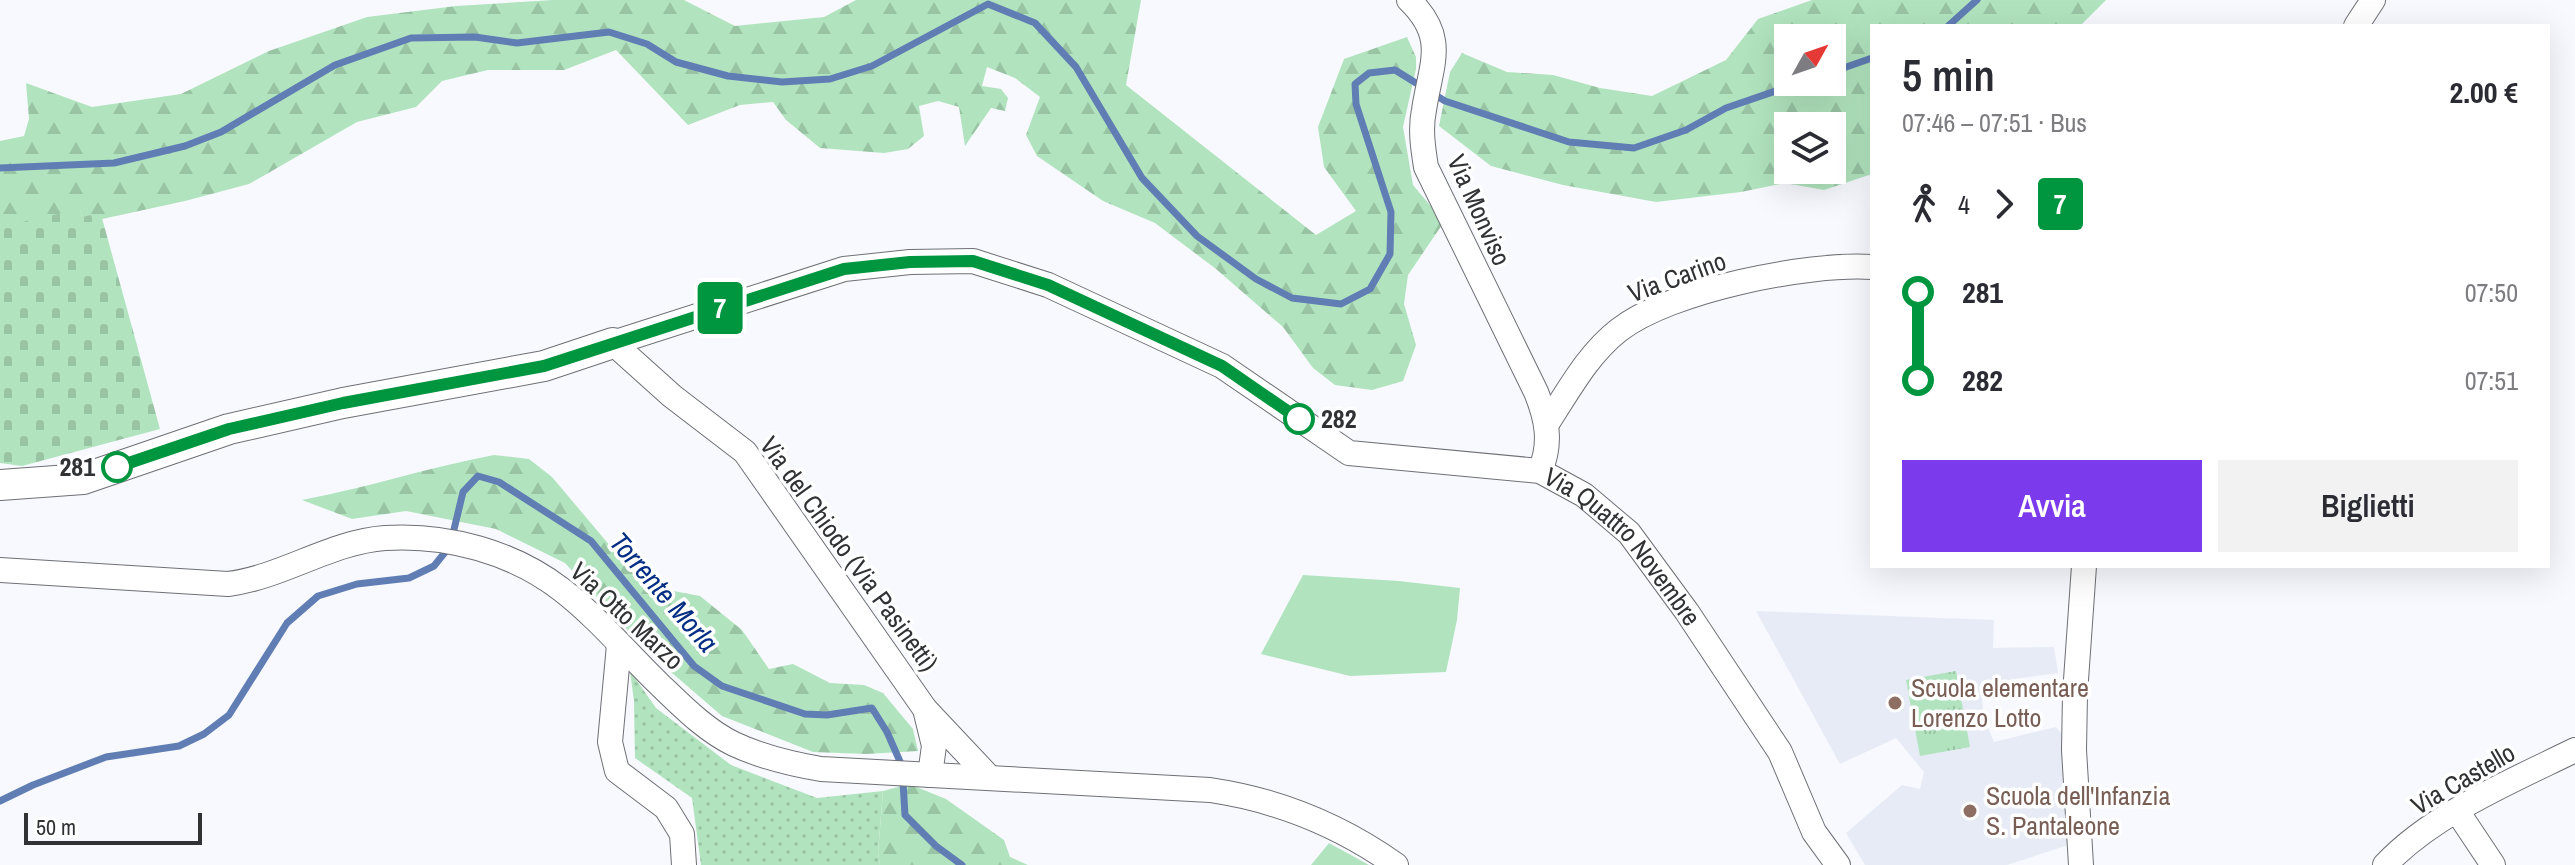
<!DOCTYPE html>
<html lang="it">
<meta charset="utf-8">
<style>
:root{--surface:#fff;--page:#f2f2f3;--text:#2b2b33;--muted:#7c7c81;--accent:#7c3aed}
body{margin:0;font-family:"Archivo Narrow",sans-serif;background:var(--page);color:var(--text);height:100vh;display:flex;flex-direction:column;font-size:30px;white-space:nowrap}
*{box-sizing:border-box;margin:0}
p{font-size:26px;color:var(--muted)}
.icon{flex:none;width:44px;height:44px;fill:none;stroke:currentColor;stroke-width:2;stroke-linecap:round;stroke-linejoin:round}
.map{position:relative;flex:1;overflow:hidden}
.side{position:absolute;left:1870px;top:24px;width:680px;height:544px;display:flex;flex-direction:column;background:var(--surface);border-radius:0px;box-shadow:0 8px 32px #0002}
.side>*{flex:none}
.badge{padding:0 16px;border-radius:6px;font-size:28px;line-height:52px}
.needle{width:52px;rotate:50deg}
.buttons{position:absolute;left:1774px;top:24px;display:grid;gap:16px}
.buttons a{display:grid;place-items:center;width:72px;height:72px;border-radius:0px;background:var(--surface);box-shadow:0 8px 32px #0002;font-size:40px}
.scale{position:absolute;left:24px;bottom:20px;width:178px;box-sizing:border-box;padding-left:8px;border:4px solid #313234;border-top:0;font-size:22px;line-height:28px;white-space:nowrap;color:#313234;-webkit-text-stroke:6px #fff;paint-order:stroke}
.map>.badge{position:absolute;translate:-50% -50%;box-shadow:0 0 0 4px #fff}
.legs{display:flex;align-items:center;gap:12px;height:88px;padding:0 32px;font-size:26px}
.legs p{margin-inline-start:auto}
.overview{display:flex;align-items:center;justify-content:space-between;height:136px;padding:0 32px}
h1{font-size:44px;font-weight:600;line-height:60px}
.cta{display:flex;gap:16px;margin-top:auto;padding:16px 32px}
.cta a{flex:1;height:92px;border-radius:0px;background:var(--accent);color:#fff;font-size:32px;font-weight:600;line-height:92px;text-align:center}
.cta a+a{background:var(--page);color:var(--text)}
ul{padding:0 32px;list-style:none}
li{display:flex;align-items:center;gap:28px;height:88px;font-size:30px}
li i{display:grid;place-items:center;width:12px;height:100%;margin:0 10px;background:currentColor}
li i::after{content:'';width:20px;height:20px;margin:-10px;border:6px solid;border-radius:50%;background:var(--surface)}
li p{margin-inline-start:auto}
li:first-child i{background:linear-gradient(#0000 50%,currentColor 0)}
li:last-child i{background:linear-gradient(currentColor 50%,#0000 0)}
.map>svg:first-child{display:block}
.built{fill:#e6ebf5}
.grass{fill:url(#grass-dots)}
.forest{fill:url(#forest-firs);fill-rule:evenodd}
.cemetery{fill:url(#cemetery-stones)}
.park{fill:url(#park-tufts)}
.garden{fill:#b1e4be}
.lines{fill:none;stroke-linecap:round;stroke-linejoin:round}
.stream{stroke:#617eb4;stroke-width:7}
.minor-casing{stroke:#6e7075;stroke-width:26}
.tertiary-casing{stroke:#6e7075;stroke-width:32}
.minor{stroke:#fff;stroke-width:24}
.tertiary{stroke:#fff;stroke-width:30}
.line-1-casing{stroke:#fff;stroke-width:18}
.line-1{stroke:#00963f;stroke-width:12}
.stop-1-dot{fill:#fff;stroke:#00963f;stroke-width:4}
.education-dot{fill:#8d6e63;stroke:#fff;stroke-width:3}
.labels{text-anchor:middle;stroke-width:7;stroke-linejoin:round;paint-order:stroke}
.street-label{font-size:26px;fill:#313234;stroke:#fff}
.stop-label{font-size:26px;font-weight:bold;fill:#313234;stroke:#fff;text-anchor:start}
.education-label{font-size:26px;fill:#785e54;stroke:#fff;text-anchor:start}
.water-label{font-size:28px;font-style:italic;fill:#042d84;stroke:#fff}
</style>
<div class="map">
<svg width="2575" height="865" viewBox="0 0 2575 865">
<defs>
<pattern id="grass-dots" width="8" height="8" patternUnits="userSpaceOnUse" patternTransform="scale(2)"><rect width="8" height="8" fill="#b1e4be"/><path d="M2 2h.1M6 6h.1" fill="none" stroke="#99c4a4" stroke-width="1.8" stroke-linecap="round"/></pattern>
<pattern id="forest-firs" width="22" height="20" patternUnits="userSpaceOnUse" patternTransform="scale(2)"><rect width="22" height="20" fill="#b1e4be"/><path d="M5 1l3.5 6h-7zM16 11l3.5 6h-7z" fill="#99c4a4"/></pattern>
<pattern id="cemetery-stones" width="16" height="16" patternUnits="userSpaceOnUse" patternTransform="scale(2)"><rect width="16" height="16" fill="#b1e4be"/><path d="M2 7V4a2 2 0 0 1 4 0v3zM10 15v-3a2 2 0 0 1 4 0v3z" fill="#99c4a4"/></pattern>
<pattern id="park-tufts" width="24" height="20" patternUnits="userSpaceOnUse" patternTransform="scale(2)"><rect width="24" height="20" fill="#b1e4be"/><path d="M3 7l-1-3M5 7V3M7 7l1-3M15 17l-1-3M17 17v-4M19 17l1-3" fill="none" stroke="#99c4a4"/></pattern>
</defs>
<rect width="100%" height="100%" fill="#f7f9fe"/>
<path class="built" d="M1756,611L1994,620L1993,648L2054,647L2058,673L2000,681L1981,689L1984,718L1994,742L2056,727L2062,734L2071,844L2007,865H1865L1846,833L1902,785L1920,789L1924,772L1896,738L1840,764Z"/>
<path class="grass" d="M630,671L656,708L731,765L817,798L883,791L878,853L880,865H701L692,798L635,758L634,701Z"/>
<g class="forest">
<path d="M553,0H684L735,26L824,17L856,0H1141L1126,85L1316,235L1356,211L1324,167L1318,127L1344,59L1407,37L1416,57V69L1403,127L1413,185L1444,222L1408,275L1404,304L1416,345L1403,381L1372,390L1335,385L1313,368L1283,327L1216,269L1155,223L1103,201L1037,156L1026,135L1040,97L1015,78L987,67L982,86L1001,89L1008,98L1005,111L991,108L965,146L959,107L938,101L919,106L924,136L908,149L884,153L820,148L786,120L773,102L740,105L688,125L616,50L564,70H488L442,81L416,107L357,122L249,184L185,201L93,221L82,217L80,210L0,229V141L24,136L29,119L26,83L92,107L181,94L269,51L367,17L456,6Z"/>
<path d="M1812,0H2106L2080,26H1872V174L1824,190L1785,183L1741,192L1656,202L1563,185L1491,166L1439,126L1450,72L1462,53L1507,72L1553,75L1600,88L1652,96L1726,60L1758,19ZM1832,38V82H1788V38ZM1832,126V170H1788V126Z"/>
<path d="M494,455L529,459L552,477L633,573L663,589L700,596L742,630L769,669L793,664L830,683L864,685L883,693L913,729L918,751L866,754L813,752L722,716L650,654L565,563L496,529L406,511L352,519L302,500C367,488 429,467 494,455Z"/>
<path d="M909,784L946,799L1004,840L1010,857L1028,865H880L878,853L883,791Z"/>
</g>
<path class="cemetery" d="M80,209L82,217L91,215L93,220L102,218L160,429L22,466L0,463V227Z"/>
<g class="park">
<path d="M1956,671L1970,747L1920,756L1906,680Z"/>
<path d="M1329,843L1369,865H1311Z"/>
</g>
<path class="garden" d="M1303,575L1399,581L1460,588L1457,620L1446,672L1350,676L1261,654Z"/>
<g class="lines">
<g class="stream">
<path d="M1948,26L1977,0"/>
<path d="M1832,72L1872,58"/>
<path d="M0,168L114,163L185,146L221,132L335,65L411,38L475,37L517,43L609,32L647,44L676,62L728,76L782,82L830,79L872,66L988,4L1035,23L1076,67L1142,178L1197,236L1256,279L1292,298L1341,304L1370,289L1390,254L1391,212L1356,104L1355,84L1369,73L1395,70L1445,101L1569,142L1634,148L1686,130L1726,108L1802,82"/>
<path d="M0,801L33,785L106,757L179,746L204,734L229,715L287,623L318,596L357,584L409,578L434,566L450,546L463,492L478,476L499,482L591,541L694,666L722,686L805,714L827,715L872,708L887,732L902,766L905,815L936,846L962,865"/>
</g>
<defs>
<g id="minor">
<path d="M1409,0C1448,38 1431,63 1424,110C1420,129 1423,148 1426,167L1536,392C1547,419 1552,443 1540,471"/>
<path d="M2356,26L2373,0"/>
<path d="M1548,422C1569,390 1588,354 1619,330C1671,290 1807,263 1872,267"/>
<path d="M0,570L228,584C283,577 330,542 385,538C447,534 513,552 562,590C597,617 627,653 658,683C681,705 705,730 734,744C762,757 791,764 821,769L1210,790C1278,800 1341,826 1396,865"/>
<path d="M619,645L610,742L617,771L666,808L682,834L684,865"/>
<path d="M925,709L934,746L930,775"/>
<path id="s1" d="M990,778L925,709L745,452L672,396L613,343L844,269L910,262L973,261L1048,285L1222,366L1349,453L1540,471L1584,495L1629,533L1687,612L1780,752L1814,832L1838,865"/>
<path d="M2457,811L2493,865"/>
<path d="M2081,865L2074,750L2075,694L2084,566"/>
<path d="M2385,865C2433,814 2512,781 2575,750"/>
</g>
<path id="tertiary" d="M0,485L83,479L229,429L343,403L544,366L613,343"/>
</defs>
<use href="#minor" class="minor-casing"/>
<use href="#tertiary" class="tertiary-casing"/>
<use href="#minor" class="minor"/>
<use href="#tertiary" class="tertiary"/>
</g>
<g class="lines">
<defs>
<path id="line-1" d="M117,467L229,429L343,403L544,366L844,269L910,262L973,261L1048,285L1222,366L1299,419"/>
</defs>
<use href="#line-1" class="line-1-casing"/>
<use href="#line-1" class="line-1"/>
</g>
<g class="stop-1-dot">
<circle cx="1299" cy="419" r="14"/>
<circle cx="117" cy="467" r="14"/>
</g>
<g class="education-dot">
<circle cx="1895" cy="703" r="8"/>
<circle cx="1970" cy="811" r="8"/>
</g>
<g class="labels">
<g class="street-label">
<text transform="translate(1479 210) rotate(66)" y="9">Via Monviso</text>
<text transform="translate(1677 277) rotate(-20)" y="9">Via Carino</text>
<text dy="9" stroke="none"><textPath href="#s1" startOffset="1682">Via Quattro Novembre</textPath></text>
<text transform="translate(849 554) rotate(54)" y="9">Via del Chiodo (Via Pasinetti)</text>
<text transform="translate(627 616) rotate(43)" y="9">Via Otto Marzo</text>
<text transform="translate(2463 779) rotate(-30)" y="9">Via Castello</text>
</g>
<g class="stop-label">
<text x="1321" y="428">282</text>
<text x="95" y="476" text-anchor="end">281</text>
</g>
<g class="education-label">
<text x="1911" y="697">Scuola elementare<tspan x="1911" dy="30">Lorenzo Lotto</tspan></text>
<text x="1986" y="805">Scuola dell'Infanzia<tspan x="1986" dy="30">S. Pantaleone</tspan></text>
</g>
<g class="water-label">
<text transform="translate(664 592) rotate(49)" y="10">Torrente Morla</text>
</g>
</g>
</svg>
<div class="buttons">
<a><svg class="needle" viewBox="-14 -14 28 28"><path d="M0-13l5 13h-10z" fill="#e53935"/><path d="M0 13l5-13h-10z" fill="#7c7c81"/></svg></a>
<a><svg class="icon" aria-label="layers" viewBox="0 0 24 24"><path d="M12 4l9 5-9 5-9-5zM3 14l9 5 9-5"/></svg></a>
</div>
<div class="scale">50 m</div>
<b class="badge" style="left:720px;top:308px;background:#00963f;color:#fff">7</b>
<section class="side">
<div class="overview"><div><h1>5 min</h1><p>07:46 – 07:51 · Bus</p></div><b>2.00 €</b></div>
<div class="legs"><svg class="icon" aria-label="walk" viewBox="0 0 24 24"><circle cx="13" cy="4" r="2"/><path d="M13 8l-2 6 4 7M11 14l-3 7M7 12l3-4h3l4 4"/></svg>4<svg class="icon" aria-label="forward" viewBox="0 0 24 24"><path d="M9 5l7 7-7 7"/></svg><b class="badge" style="background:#00963f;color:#fff">7</b></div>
<ul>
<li><i style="color:#00963f"></i><b>281</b><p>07:50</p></li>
<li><i style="color:#00963f"></i><b>282</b><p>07:51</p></li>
</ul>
<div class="cta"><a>Avvia</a><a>Biglietti</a></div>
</section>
</div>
